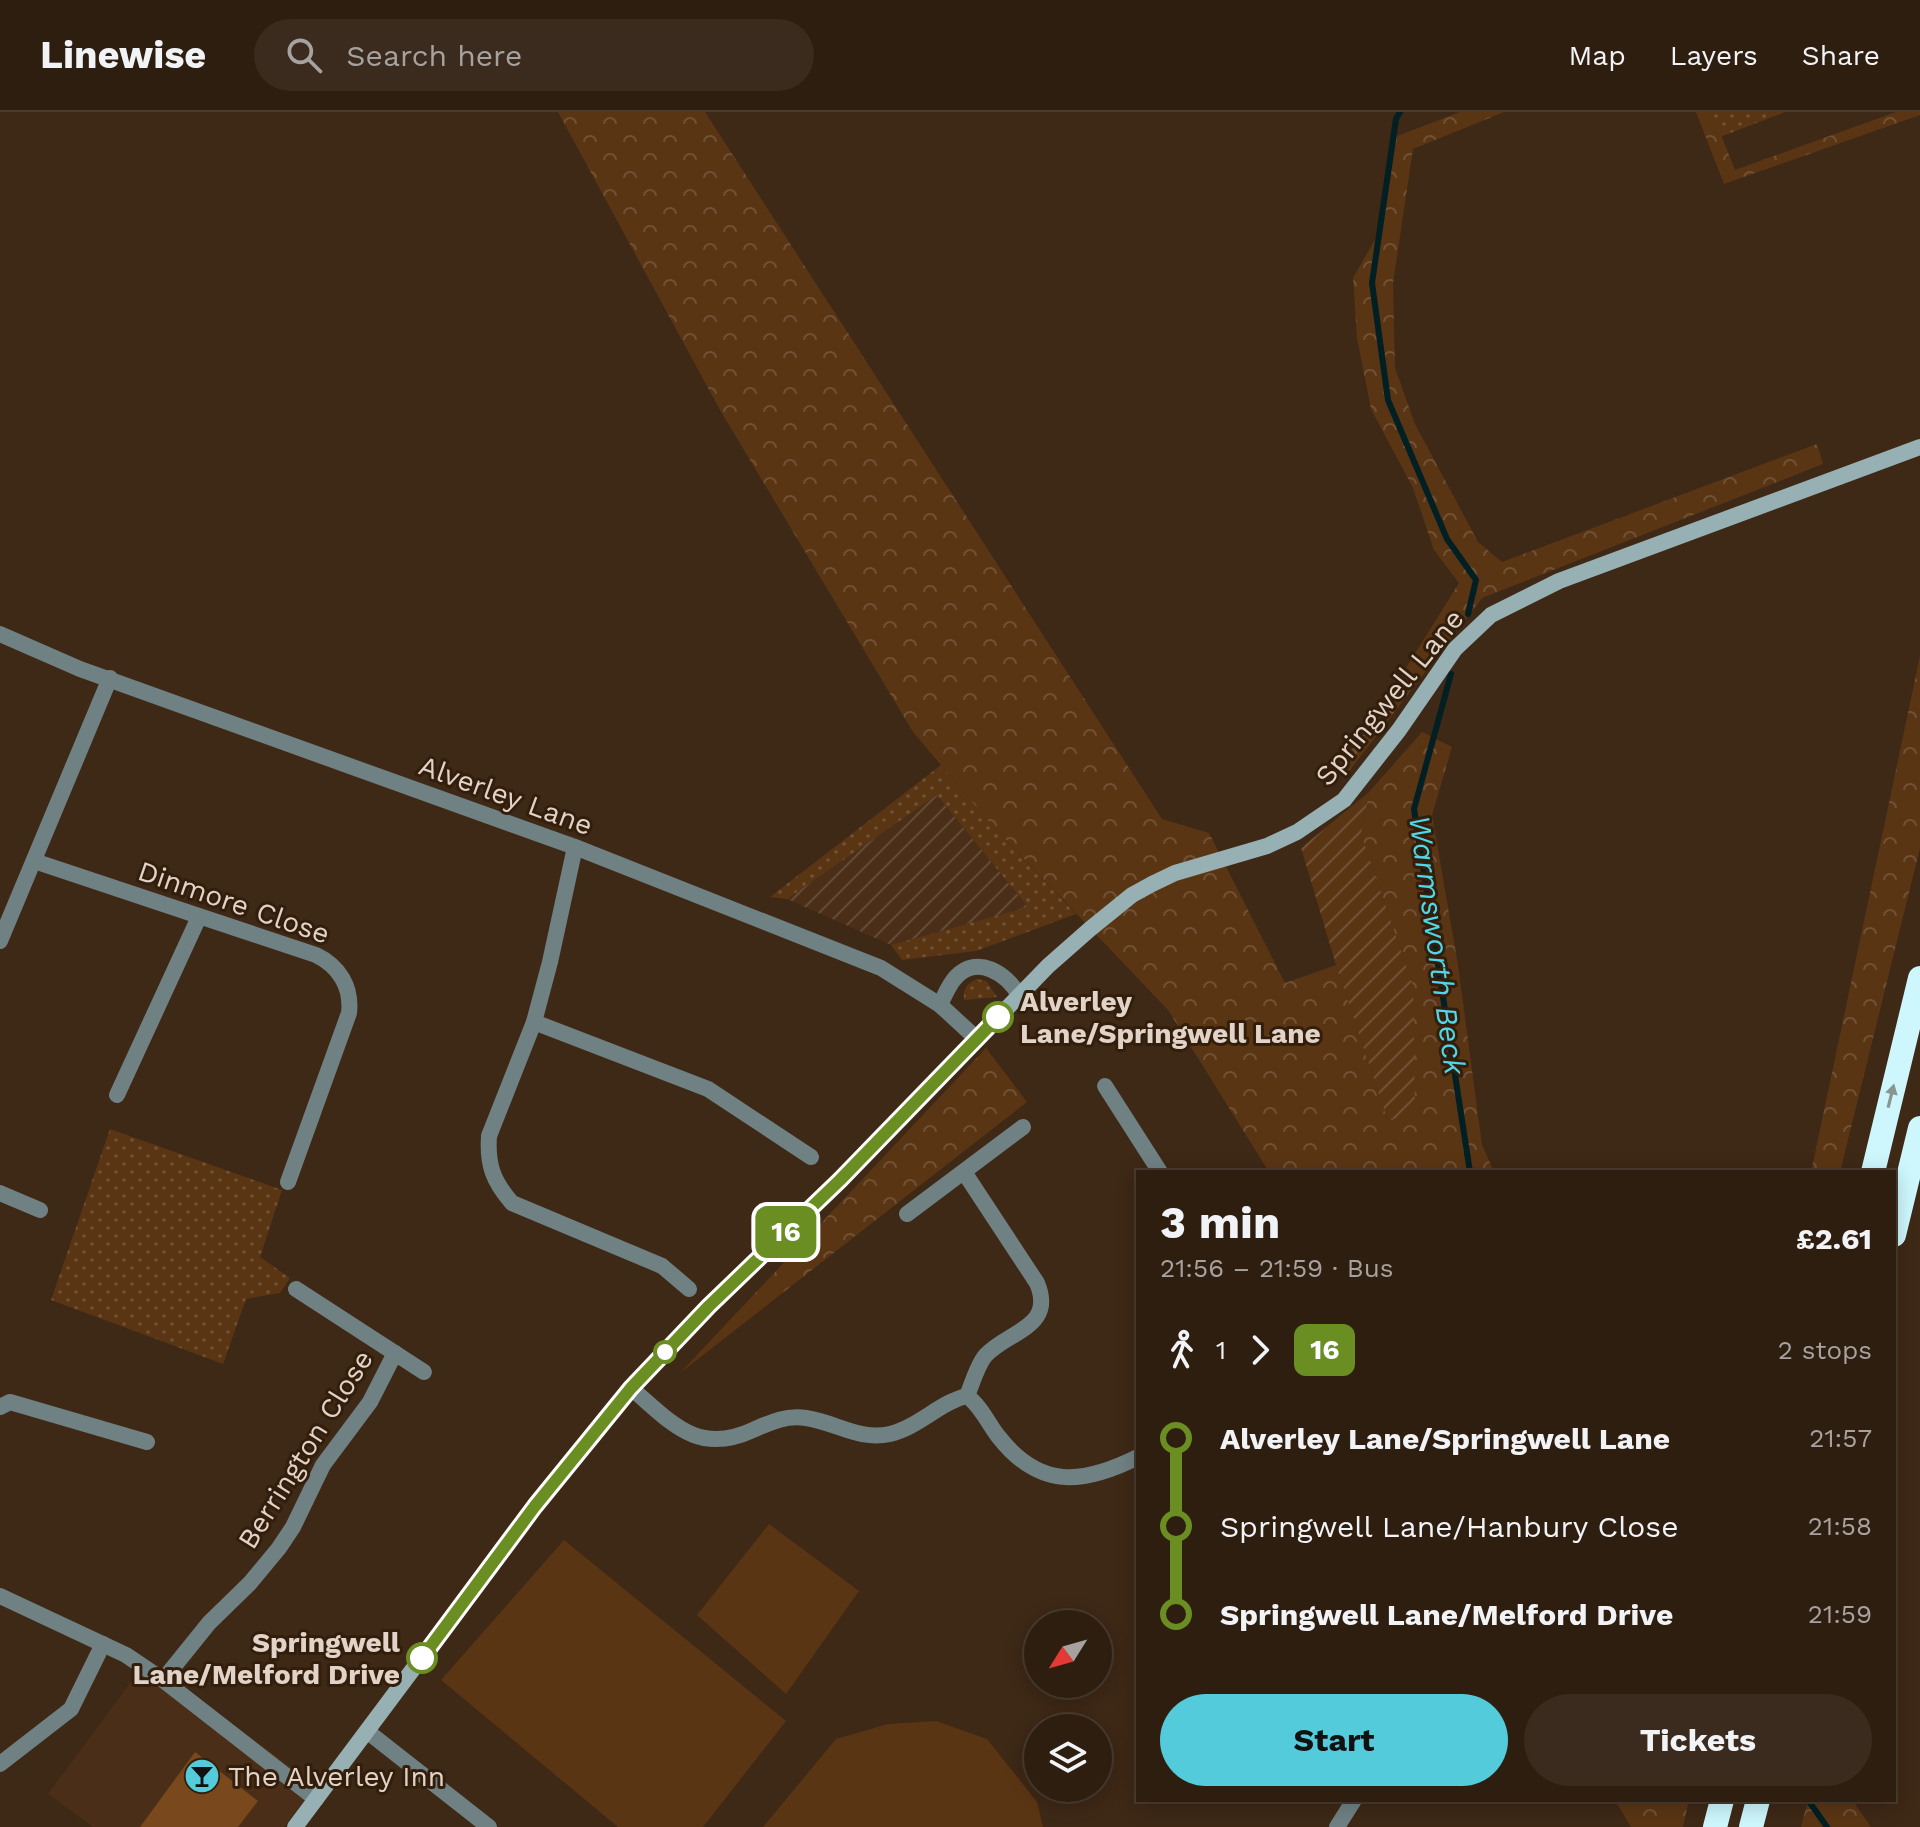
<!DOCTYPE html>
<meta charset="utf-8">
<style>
:root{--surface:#2e1e10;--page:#3a2b1e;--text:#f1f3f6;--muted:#a7a29f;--line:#493c30;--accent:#53cbdb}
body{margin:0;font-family:"Work Sans",sans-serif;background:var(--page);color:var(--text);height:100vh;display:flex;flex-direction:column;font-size:30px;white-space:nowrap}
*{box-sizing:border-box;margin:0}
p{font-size:26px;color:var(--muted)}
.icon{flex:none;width:44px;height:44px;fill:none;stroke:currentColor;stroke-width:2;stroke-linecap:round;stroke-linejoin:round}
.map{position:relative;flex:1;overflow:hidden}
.details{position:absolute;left:1136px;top:1058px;width:760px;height:632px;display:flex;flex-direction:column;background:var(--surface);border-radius:0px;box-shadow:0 4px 20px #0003,0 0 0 2px var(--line)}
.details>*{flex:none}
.badge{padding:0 16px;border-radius:12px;font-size:28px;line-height:52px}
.needle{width:52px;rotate:233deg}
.tools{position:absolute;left:1024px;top:1498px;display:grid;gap:16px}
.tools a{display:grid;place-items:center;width:88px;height:88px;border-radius:50%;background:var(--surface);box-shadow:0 4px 20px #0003,0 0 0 2px var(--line);font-size:40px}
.map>.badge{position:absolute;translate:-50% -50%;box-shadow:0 0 0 4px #fff}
.legs{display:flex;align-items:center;gap:12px;height:88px;padding:0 24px;font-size:26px}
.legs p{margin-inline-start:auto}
.overview{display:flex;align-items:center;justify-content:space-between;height:136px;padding:0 24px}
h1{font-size:44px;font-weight:700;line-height:60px}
.primary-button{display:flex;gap:16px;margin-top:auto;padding:16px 24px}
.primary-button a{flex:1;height:92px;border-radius:48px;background:var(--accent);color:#111;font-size:32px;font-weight:700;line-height:92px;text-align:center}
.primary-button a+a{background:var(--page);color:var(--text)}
ul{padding:0 24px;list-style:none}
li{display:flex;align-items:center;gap:28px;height:88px;font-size:30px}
li i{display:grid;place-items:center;width:12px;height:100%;margin:0 10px;background:currentColor}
li i::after{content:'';width:20px;height:20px;margin:-10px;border:6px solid;border-radius:50%;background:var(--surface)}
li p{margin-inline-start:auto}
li:first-child i{background:linear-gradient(#0000 50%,currentColor 0)}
li:last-child i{background:linear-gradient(currentColor 50%,#0000 0)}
header{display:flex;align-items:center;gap:48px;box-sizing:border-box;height:112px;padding:0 40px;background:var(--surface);border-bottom:2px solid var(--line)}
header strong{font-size:38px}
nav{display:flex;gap:44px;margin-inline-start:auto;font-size:28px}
.search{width:560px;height:72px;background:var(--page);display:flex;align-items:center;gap:20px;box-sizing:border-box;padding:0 28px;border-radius:44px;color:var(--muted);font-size:30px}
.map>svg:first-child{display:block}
.built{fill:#4a2e17}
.industrial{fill:url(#industrial-furrows)}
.grass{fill:url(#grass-dots)}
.forest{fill:url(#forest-crowns)}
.garden{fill:url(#garden-furrows)}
.pitch{fill:#5a3514}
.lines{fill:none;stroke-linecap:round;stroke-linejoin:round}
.stream{stroke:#021f23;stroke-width:6}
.building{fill:#79481c}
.street{stroke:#708183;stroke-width:16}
.secondary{stroke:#96b0b4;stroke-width:16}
.highway{stroke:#cdf6fd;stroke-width:24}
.oneway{fill:#889591}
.line-1-casing{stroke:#fff;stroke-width:18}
.line-1{stroke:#6b8e23;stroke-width:12}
.stop-1-dot{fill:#fff;stroke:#6b8e23;stroke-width:4}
.labels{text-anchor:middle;stroke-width:6;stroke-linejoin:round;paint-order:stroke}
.street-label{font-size:28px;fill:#e1d3c8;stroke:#331e0c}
.stop-label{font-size:28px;font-weight:bold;fill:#e1d3c8;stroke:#331e0c;text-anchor:start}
.poi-label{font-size:28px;fill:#e1d3c8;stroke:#331e0c;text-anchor:start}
.water-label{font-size:30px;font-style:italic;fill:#4fd7e9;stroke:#331e0c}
</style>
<header>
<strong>Linewise</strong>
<div class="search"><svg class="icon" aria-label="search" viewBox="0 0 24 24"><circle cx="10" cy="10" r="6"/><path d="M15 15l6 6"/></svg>Search here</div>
<nav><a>Map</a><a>Layers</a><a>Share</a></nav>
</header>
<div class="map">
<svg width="1920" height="1715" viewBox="0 0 1920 1715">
<defs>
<pattern id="industrial-furrows" width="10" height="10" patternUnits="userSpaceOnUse" patternTransform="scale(2)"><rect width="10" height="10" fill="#4a2e17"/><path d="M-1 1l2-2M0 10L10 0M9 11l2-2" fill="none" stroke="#644b37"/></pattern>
<pattern id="grass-dots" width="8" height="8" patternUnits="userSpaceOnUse" patternTransform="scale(2)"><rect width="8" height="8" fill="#5a3514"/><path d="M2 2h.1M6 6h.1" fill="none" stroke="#715135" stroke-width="1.8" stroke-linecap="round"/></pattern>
<pattern id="forest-crowns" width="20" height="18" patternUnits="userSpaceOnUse" patternTransform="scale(2)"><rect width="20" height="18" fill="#5a3514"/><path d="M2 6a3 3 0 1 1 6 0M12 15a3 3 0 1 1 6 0" fill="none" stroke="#715135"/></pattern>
<pattern id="garden-furrows" width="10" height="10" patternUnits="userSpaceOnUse" patternTransform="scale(2)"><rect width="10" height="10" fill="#5a3514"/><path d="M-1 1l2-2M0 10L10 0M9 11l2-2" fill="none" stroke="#715135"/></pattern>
</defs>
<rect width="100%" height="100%" fill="#3e2816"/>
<path class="built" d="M147,1548L315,1673L284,1715H93L48,1682Z"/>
<path class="industrial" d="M937,683L1028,795L891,833L787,787Z"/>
<g class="grass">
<path d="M1712,0H1785L1720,25Z"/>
<path d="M941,653L992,713L1076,802L976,839L902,848L891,833L1028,795L937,683L787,787L770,785Z"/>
<path d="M977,867L986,869L997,885L964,888C963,876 966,872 977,867Z"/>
<path d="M110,1017L282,1078L260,1145L290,1166L280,1181L246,1187L223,1252L51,1188Z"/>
</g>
<g class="forest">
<path d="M558,0H705L1162,707L1209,721L1285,871L1336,853L1388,1009L1413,874L1361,722L1369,680L1422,620L1452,635L1432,703L1458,853L1482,1033L1494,1060H1269L1168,898L992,713L913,620L720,298Z"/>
<path d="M1460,0H1504L1413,37L1393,171L1395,256L1415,312L1478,430L1502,450L1817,332L1823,352L1482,486L1350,658L1328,667L1366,620L1459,471L1434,438L1413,376L1371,297L1357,226L1353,166L1380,119L1392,26Z"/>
<path d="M1696,0H1712L1735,58L1896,0H1920V3L1724,72Z"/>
<path d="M1920,544V736L1840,1060H1811Z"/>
<path d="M986,936L1027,990L680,1261Z"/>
<path d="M1615,1688H1689L1683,1715H1631Z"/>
<path d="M1808,1688H1852L1871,1715H1801Z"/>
</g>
<path class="garden" d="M1369,680L1361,722L1413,874L1415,1001L1388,1009L1336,853L1301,736Z"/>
<g class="pitch">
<path d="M769,1412L859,1479L786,1582L697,1503Z"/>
<path d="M564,1428L786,1609L703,1715H618L441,1568Z"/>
<path d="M936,1609L987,1627L1037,1690L1043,1715H763L836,1627L888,1612Z"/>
</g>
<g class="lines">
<g class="stream">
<path d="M1400,0L1396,7L1372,171L1388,288L1447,427L1476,468L1468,502"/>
<path d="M1451,562L1414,697L1470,1060"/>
<path d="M1808,1688L1827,1715"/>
</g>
</g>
<path class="building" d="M195,1640L258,1689L238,1715H140Z"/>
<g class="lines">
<g class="street">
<path d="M0,522L80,557L575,735L881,856L940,893L977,927"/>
<path d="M575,735L550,850L534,910L489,1024C487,1053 493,1069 512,1091L662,1154L689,1177"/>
<path d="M34,749L316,843C339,854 352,875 349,901L288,1070"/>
<path d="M0,829L110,566"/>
<path d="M940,893C945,883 949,872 956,865C977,842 1007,862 1019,883"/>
<path d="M534,910L708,977L811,1045"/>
<path d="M1105,974L1160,1060"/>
<path d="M117,983L199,805"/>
<path d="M964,1060L1037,1171C1056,1216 1007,1219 985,1244C977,1254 972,1272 967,1284"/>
<path d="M0,1081L40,1098"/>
<path d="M907,1102L1023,1015"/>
<path d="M296,1177L424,1260"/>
<path d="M631,1276C671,1310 697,1344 753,1318C771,1310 786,1303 806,1306C835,1310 859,1329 890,1322C919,1315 940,1290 967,1284C980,1293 988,1311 998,1324C1039,1377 1082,1373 1138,1345"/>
<path d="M0,1295L10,1290L147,1330"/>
<path d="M0,1484L126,1543L163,1568L316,1687"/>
<path d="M163,1568L209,1511L250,1471L279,1436L293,1415L323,1353L370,1290L395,1241"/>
<path d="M368,1620L489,1715"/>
<path d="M0,1652L71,1597L103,1532"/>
<path d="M1337,1715L1354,1688"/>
</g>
<path class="secondary" d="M295,1715L535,1394L631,1276L709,1194L840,1068L1048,854L1090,817L1132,783L1152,772L1175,761L1267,734L1297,720L1344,688L1399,618L1455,537L1491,503L1559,469L1920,335"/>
<g class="highway">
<path d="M1873,1060L1920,866"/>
<path d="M1894,1123L1920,1016"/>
<path d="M1715,1715L1722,1688"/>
<path d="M1751,1715L1758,1688"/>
</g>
</g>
<defs><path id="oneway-solid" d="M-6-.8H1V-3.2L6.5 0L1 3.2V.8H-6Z" transform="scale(2)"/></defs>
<use class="oneway" href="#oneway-solid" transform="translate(1891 984) rotate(-76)"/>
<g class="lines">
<defs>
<path id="line-1" d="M422,1546L535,1394L631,1276L709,1194L840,1068L998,905"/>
</defs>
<use href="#line-1" class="line-1-casing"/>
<use href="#line-1" class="line-1"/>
</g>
<defs>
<symbol id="bar-disc" viewBox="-11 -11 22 22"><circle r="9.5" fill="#53cbdb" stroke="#331e0c"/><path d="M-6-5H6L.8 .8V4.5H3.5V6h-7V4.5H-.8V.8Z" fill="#111"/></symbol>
</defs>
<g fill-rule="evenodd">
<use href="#bar-disc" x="182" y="1644" width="40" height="40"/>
</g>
<g class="stop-1-dot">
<circle cx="998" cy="905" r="14"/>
<circle cx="665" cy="1240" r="10"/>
<circle cx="422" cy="1546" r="14"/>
</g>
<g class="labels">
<g class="street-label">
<text transform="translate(1389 585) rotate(-51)" y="10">Springwell Lane</text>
<text transform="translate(506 683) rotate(20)" y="10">Alverley Lane</text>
<text transform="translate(234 790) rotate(19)" y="10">Dinmore Close</text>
<text transform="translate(305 1337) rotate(-58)" y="10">Berrington Close</text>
</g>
<g class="stop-label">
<text x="1020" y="899">Alverley<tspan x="1020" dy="32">Lane/Springwell Lane</tspan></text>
<text x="400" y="1540" text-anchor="end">Springwell<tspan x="400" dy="32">Lane/Melford Drive</tspan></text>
</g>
<g class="poi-label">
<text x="228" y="1674">The Alverley Inn</text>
</g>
<g class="water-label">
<text transform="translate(1437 833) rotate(82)" y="10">Warmsworth Beck</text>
</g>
</g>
</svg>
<div class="tools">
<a><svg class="needle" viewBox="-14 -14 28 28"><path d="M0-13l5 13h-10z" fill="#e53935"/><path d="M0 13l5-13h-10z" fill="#a7a29f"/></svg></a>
<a><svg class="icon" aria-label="layers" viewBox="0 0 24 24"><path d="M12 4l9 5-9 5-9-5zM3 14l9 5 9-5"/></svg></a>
</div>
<b class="badge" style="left:786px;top:1120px;background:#6b8e23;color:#fff">16</b>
<section class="details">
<div class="overview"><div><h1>3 min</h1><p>21:56 – 21:59 · Bus</p></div><b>£2.61</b></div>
<div class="legs"><svg class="icon" aria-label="walk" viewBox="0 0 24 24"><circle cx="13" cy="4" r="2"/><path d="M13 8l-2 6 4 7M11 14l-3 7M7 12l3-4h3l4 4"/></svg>1<svg class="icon" aria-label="forward" viewBox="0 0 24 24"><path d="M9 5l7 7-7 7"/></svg><b class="badge" style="background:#6b8e23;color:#fff">16</b><p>2 stops</p></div>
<ul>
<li><i style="color:#6b8e23"></i><b>Alverley Lane/Springwell Lane</b><p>21:57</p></li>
<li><i style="color:#6b8e23"></i><span>Springwell Lane/Hanbury Close</span><p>21:58</p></li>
<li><i style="color:#6b8e23"></i><b>Springwell Lane/Melford Drive</b><p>21:59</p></li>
</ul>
<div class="primary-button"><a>Start</a><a>Tickets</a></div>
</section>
</div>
